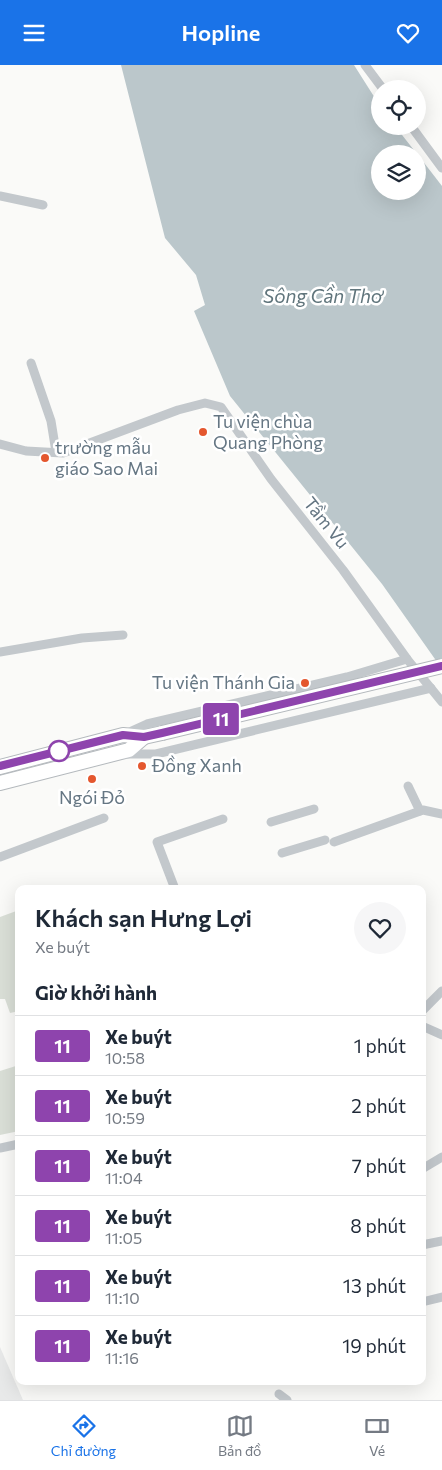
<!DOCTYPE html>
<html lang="vi">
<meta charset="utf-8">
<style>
:root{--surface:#fff;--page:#f6f6f7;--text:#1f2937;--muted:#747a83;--line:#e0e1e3;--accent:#1a73e8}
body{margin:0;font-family:Commissioner,sans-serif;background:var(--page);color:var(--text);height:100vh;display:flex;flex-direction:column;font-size:19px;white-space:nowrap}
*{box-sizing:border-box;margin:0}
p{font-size:16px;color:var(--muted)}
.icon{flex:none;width:28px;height:28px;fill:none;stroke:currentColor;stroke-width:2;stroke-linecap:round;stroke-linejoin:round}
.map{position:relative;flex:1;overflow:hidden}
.sheet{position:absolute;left:15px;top:820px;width:411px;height:500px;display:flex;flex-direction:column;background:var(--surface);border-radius:10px;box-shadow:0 5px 20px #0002}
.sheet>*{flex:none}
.badge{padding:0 10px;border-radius:4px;font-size:18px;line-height:32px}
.controls{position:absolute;left:371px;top:15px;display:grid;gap:10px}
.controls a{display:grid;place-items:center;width:55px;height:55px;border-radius:50%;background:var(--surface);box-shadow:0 5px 20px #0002;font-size:25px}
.map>.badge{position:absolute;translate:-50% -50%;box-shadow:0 0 0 2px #fff}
h2{padding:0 20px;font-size:19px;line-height:45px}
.round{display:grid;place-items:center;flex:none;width:52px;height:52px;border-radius:26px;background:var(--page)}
.head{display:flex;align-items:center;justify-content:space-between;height:85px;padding:0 20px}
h1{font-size:24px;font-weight:600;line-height:38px}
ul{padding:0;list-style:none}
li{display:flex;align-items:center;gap:15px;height:60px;padding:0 20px;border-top:1px solid var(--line)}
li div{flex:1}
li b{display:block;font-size:19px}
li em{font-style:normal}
li .badge{min-width:55px;font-weight:700;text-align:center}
header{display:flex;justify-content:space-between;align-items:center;height:65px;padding:0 20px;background:var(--accent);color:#fff;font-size:22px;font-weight:600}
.dock{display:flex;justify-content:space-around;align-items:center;height:70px;border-top:1px solid var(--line);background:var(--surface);font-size:14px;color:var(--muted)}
.dock a{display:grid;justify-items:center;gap:2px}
.dock .active{color:var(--accent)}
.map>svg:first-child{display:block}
.built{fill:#e8e9e9}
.green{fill:#dadfd7}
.water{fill:#bbc7cb}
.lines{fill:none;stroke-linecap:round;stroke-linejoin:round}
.highway-casing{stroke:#b4b9bd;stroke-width:16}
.minor{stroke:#c3c8cc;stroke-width:9}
.highway{stroke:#fff;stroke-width:14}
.highway-bridge-casing{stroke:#b4b9bd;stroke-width:16;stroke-linecap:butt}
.highway-bridge{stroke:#fff;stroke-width:14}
.line-casing{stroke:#fff;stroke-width:11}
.line{stroke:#8e44ad;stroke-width:8}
.poi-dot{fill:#e4572e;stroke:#fff;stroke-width:2}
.stop-dot{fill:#fff;stroke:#8e44ad;stroke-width:2.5}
.labels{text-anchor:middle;stroke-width:5;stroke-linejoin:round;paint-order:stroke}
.poi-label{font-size:18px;fill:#657683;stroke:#fff;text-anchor:start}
.street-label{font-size:18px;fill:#657683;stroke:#fff}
.water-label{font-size:19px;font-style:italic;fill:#60757c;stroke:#fff}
</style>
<header><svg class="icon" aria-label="menu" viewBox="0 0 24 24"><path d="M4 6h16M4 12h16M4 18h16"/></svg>Hopline<svg class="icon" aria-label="heart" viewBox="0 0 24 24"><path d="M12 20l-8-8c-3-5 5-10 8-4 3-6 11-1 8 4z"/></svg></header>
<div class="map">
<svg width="442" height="1335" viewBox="0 0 442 1335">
<rect width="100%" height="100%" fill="#fafaf8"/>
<path class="built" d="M0,1282L23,1335H0Z"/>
<g class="green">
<path d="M19,845V946L10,948L5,934H0V852Z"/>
<path d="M19,1000V1066L0,1070V1006Z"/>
</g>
<path class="water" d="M121,0H354L380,41V61H395L417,89H380V126H418V90L442,121V604L382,519L230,331L194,246L205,240L196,210L165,173Z"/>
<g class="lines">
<defs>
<g id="highway">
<path d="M0,702L123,670L144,672L162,668"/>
<path d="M0,718L129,685L144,672"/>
</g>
</defs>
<use href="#highway" class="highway-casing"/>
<g class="minor">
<path d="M365,0L383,24"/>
<path d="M411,61L442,103"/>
<path d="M0,131L43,140"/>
<path d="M31,298L51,356L56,387"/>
<path d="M0,379L26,386L63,388L178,345L205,338L221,342L271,414L343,505L407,594L442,637"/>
<path d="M0,587L82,573L123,570"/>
<path d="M125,669L147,659L347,612L407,594"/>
<path d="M124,689H156L431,623"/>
<path d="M408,721L420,746"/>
<path d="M271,757L314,744"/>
<path d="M334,777L423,745L442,749"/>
<path d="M282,788L325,775"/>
<path d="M0,792L104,753"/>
<path d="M175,824L157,777L223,754"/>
<path d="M422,946L442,926"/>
<path d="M422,961L442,970"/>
<path d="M0,1083L19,1079"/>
<path d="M422,1104L442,1092"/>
<path d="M422,1180L442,1176"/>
<path d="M422,1237L442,1232"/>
<path d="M279,1329L287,1335"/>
</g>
<use href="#highway" class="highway"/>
<defs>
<path id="highway-bridge" d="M162,668L442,601"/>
</defs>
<use href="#highway-bridge" class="highway-bridge-casing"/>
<use href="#highway-bridge" class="highway-bridge"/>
</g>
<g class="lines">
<defs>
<path id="line" d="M0,701L123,670L144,672L162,668L442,601"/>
</defs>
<use href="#line" class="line-casing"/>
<use href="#line" class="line"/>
</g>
<g class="poi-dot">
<circle cx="203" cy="367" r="5"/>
<circle cx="45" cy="393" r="5"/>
<circle cx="305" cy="618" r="5"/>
<circle cx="142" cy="701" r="5"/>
<circle cx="92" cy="714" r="5"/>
</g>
<circle class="stop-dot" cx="59" cy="686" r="10"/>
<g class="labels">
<g class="poi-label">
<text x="213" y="363">Tu viện chùa<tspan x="213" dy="21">Quang Phòng</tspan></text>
<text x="55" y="389">trường mẫu<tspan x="55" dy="21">giáo Sao Mai</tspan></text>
<text x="295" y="624" text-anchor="end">Tu viện Thánh Gia</text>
<text x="152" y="707">Đồng Xanh</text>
<text x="92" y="739" text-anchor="middle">Ngói Đỏ</text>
</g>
<g class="street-label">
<text transform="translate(326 458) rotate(51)" y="6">Tầm Vu</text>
</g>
<g class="water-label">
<text x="323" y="238">Sông Cần Thơ</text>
</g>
</g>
</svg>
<div class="controls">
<a><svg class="icon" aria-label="locate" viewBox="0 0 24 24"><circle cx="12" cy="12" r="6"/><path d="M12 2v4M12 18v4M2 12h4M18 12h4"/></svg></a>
<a><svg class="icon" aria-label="layers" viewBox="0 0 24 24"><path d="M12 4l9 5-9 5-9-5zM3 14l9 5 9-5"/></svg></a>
</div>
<b class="badge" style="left:221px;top:654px;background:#8e44ad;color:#fff">11</b>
<section class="sheet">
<div class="head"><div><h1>Khách sạn Hưng Lợi</h1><p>Xe buýt</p></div><a class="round"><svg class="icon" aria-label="heart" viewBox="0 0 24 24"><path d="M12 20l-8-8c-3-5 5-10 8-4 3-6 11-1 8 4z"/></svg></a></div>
<h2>Giờ khởi hành</h2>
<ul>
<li><span class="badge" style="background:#8e44ad;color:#fff">11</span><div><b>Xe buýt</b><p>10:58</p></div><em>1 phút</em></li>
<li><span class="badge" style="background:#8e44ad;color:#fff">11</span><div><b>Xe buýt</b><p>10:59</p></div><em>2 phút</em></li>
<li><span class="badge" style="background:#8e44ad;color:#fff">11</span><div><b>Xe buýt</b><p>11:04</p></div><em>7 phút</em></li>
<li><span class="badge" style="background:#8e44ad;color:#fff">11</span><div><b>Xe buýt</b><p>11:05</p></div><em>8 phút</em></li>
<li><span class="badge" style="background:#8e44ad;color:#fff">11</span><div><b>Xe buýt</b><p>11:10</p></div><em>13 phút</em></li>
<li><span class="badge" style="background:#8e44ad;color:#fff">11</span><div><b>Xe buýt</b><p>11:16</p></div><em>19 phút</em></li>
</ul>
</section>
</div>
<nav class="dock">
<a class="active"><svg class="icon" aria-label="directions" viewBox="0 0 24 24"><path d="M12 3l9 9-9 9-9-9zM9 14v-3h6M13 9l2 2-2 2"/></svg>Chỉ đường</a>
<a><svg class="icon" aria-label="map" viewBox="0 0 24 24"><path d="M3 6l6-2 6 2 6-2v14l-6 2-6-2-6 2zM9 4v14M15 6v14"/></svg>Bản đồ</a>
<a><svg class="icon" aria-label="tickets" viewBox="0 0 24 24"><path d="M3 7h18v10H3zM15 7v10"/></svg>Vé</a>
</nav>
